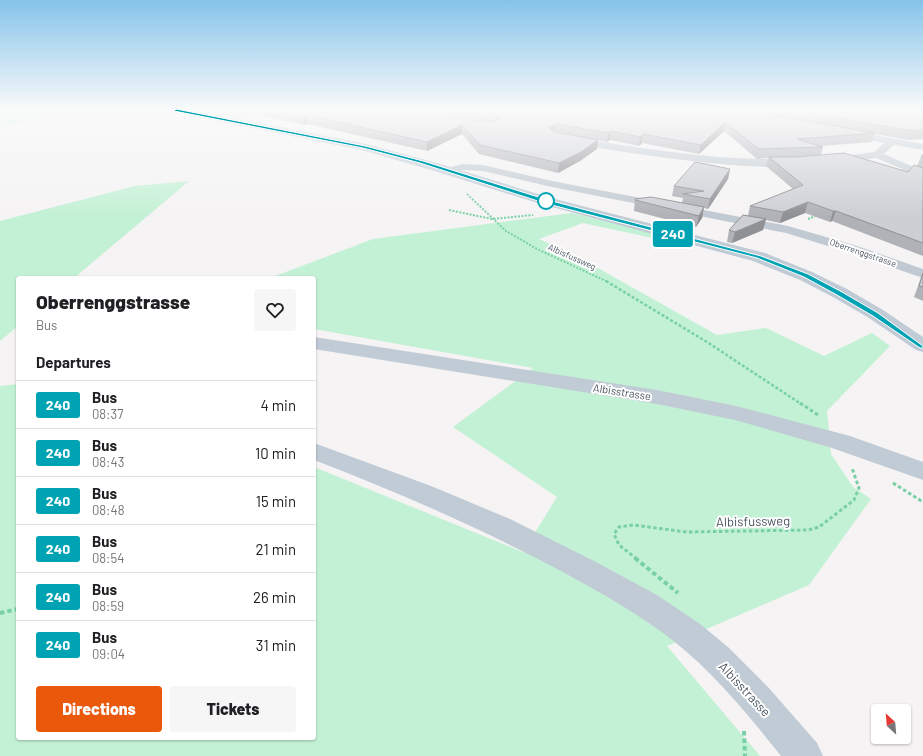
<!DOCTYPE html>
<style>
:root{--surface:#fff;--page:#f6f6f6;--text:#202124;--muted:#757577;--line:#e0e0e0;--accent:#ea580c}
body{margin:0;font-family:Barlow,sans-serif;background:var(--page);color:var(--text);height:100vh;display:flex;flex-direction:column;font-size:15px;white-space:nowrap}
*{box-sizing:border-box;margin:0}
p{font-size:13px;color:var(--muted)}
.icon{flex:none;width:22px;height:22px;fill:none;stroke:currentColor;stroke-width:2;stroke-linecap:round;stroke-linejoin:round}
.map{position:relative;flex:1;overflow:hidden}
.details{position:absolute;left:16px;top:276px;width:300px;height:464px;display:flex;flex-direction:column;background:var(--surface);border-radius:4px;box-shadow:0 1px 3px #0004}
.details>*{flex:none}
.badge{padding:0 8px;border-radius:3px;font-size:14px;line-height:26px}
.needle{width:26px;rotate:334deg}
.controls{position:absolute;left:871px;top:704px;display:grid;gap:8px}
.controls a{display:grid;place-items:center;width:40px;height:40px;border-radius:4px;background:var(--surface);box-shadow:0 1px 3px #0004;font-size:20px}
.map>.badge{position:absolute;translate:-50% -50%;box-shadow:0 0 0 2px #fff}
h2{padding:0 20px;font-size:15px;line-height:36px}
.round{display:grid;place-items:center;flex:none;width:42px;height:42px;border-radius:4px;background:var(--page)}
.overview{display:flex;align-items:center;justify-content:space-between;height:68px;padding:0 20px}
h1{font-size:19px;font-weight:800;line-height:30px}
.cta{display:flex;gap:8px;margin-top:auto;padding:8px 20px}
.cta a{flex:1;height:46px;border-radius:4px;background:var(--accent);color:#fff;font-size:16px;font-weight:800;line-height:46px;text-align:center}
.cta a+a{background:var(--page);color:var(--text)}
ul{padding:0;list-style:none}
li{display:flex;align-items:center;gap:12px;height:48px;padding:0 20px;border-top:1px solid var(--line)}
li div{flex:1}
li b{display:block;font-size:15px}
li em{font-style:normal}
li .badge{min-width:44px;font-weight:700;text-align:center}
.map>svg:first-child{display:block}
.green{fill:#c3f1d5}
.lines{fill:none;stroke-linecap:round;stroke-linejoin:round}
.stream{fill:#90daee;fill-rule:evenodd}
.path-far3{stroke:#7ad0a6;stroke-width:2;stroke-dasharray:2 1.5;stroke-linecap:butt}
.path-far2{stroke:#7ad0a6;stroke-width:2.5;stroke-dasharray:3 2;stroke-linecap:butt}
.path-far1{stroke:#7ad0a6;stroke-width:3;stroke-dasharray:3.5 2.5;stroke-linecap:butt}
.path{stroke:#7ad0a6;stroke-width:4;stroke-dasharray:4.5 3;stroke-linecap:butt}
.minor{fill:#c1cad2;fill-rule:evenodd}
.secondary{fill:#c1cbd6;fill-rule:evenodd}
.wall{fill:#b0b2b7}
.shaded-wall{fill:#909195}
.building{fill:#cdcfd5;stroke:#909195}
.line{fill:#00a3b4;stroke:#fff}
.stop-dot{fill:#fff;stroke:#00a3b4;stroke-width:2}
.labels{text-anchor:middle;stroke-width:4;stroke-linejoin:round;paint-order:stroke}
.far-street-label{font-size:9px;fill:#4a5661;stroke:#fff}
.street-label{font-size:11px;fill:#4a5661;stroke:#fff}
.near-street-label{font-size:13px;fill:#4a5661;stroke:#fff}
</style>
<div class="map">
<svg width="923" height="756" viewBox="0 0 923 756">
<rect width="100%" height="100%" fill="#f5f3f3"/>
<g class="green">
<path d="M0,110H53V114L0,127Z"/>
<path d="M189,181L74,278H18V326L0,341V221L135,186Z"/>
<path d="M572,213L696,243L685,245L583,223L539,239L580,258L717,335L766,328L824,356L872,333L890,346L827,411L831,454L853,487L871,499L809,585L667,646L760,756H0V386L18,384V738H314V467L523,552L557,497L453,427L533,368L314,329V278H270L373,239Z"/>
</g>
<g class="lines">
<path class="stream" d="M2,110H11L0,113V111Z"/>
<g class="path-far3">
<path d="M467,194L506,231L537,249L608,282"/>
<path d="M449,210L492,219L533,215"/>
<path d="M808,219L818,215"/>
</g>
<path class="path-far2" d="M606,281L707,342L801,404"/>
<g class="path-far1">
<path d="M800,403L818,415"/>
<path d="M893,483L923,502"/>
<path d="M637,559L619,545L614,534L619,527L633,525L687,532L808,530L819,527L854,500L859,488L852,468"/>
</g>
<g class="path">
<path d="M635,558L678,593"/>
<path d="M0,613L18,609"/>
<path d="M744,731L745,756"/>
</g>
<g class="minor">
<path d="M248,110H280L276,113L214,121L209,118L214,115Z"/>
<path d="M850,130L923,144V150L894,145L884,154L923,171V178L876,158L836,163L832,162L831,160L836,157L874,152L884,143L846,135L845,133L846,131Z"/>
<path d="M573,137C646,149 718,161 792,159L797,162C785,178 596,149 569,142L568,140Z"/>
<path d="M462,164L483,165L552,181L788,226L857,246L923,269V278L847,252L786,233L552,187L483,171L463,170L449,174L443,171L445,169Z"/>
</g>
<g class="secondary">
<path d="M171,110H195L367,144L441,164L551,198L765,253L812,272L847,289L883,310L923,337V352L916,350L869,318L833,297L800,280L753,261L541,204L431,170L361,150L176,113Z"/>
<path d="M314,337L657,390L736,406L850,436L923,462V480L832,448L735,420L657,404L314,349Z"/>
<path d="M314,443L431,486L510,519L596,562L657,595L700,624L728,647L768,687L817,743L823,756H781C749,716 716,675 676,643C641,615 601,593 561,571C480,528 400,493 314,460Z"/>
</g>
</g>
<g class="wall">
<path d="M110,110H133L121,114Z"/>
<path d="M262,110H415L457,118L493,122L417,110H743L816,123L746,110H923V139L909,140L875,134L872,142L821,146L823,147L821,155L908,172L917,166L921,157L923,154V256L832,221L830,222L805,213L780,223L766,220L763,230L732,243L727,242L729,230L748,216L750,206L793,189L766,166L768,158L757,159L724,131L699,154L642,143L639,146L610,140L607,142L598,140L597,149L580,161L558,173L479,154L462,134L427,151L308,124L304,125L263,116Z"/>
<path d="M730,169L728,179L708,209L704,208L702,218L696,227L634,211L635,199L682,203L683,198L672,196L674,186Z"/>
<path d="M923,272V301L914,297Z"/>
</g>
<g class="shaded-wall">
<path d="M120,110H133L121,114Z"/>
<path d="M307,115L308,124L304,125L303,117Z"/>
<path d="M725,122L724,131L699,154L701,145Z"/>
<path d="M556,124L555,133L549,128Z"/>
<path d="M462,125V134L427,151V142Z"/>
<path d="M611,131L610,140L607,142L608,133Z"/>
<path d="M643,134L642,143L639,146L640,137Z"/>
<path d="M598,140L597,149L580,161L558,173L559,163Z"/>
<path d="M730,169L728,179L708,209L710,199Z"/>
<path d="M808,202L805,213L780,223L783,212Z"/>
<path d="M704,207L702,218L696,227L699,216Z"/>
<path d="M833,211H836L832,221L830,222Z"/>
<path d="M766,219L763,230L732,243L735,232Z"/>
</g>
<g class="building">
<path d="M273,110H415L457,118L493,122L500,118L494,113L474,110H743L875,133L797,139L823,147L759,149L725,122L701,145L643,134L640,137L611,131L608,133L556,124L549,128L555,132L598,140L581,152L559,163L480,145L462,125L427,142L307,115L303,117Z"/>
<path d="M794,110H923V130L912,131Z"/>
<path d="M844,153L908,172L914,165L923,168V243L836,211H833L808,202L783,212L750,206L803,185L769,157H796Z"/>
<path d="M923,154V159L921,157Z"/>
<path d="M695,162L730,169L710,199L683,194L704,191L674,186Z"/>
<path d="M651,197L704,207L699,216L635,200V199Z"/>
<path d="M743,215L766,219L735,232L729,230Z"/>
<path d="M923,273V287L919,286Z"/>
</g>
<linearGradient id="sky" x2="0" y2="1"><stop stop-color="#85c3ea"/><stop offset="0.51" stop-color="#fafafa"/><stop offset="1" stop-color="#fafafa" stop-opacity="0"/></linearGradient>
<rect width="923" height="216" fill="url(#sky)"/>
<path class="line" d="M176,109L365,146L423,161L548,200L761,256L808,274L842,292L878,313L923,346V348H920L873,316L837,295L804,277L757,258L544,203L420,163L363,148L174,111Z"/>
<circle class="stop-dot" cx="546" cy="201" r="8"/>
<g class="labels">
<g class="far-street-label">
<text transform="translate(863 253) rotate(19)" y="3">Oberrenggstrasse</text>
<text transform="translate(572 257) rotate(24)" y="3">Albisfussweg</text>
</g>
<g class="street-label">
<text transform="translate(622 392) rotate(9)" y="4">Albisstrasse</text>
</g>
<g class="near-street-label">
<text transform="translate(753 521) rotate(-1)" y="5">Albisfussweg</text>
<text transform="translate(745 689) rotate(47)" y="5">Albisstrasse</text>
</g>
</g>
</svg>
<div class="controls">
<a><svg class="needle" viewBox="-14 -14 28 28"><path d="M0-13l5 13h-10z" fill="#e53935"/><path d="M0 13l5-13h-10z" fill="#757577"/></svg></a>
</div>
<b class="badge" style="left:673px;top:234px;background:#00a3b4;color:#fff">240</b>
<section class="details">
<div class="overview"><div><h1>Oberrenggstrasse</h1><p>Bus</p></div><a class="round"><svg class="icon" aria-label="heart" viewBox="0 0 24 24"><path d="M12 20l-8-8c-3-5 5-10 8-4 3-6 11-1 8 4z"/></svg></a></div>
<h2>Departures</h2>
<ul>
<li><span class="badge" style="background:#00a3b4;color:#fff">240</span><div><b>Bus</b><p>08:37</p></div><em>4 min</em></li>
<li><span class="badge" style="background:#00a3b4;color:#fff">240</span><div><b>Bus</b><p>08:43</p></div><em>10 min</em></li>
<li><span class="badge" style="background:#00a3b4;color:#fff">240</span><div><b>Bus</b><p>08:48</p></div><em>15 min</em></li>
<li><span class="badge" style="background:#00a3b4;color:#fff">240</span><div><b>Bus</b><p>08:54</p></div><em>21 min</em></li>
<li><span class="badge" style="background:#00a3b4;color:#fff">240</span><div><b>Bus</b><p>08:59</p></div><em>26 min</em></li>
<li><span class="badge" style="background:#00a3b4;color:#fff">240</span><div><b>Bus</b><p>09:04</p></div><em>31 min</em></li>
</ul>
<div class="cta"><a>Directions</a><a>Tickets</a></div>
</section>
</div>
